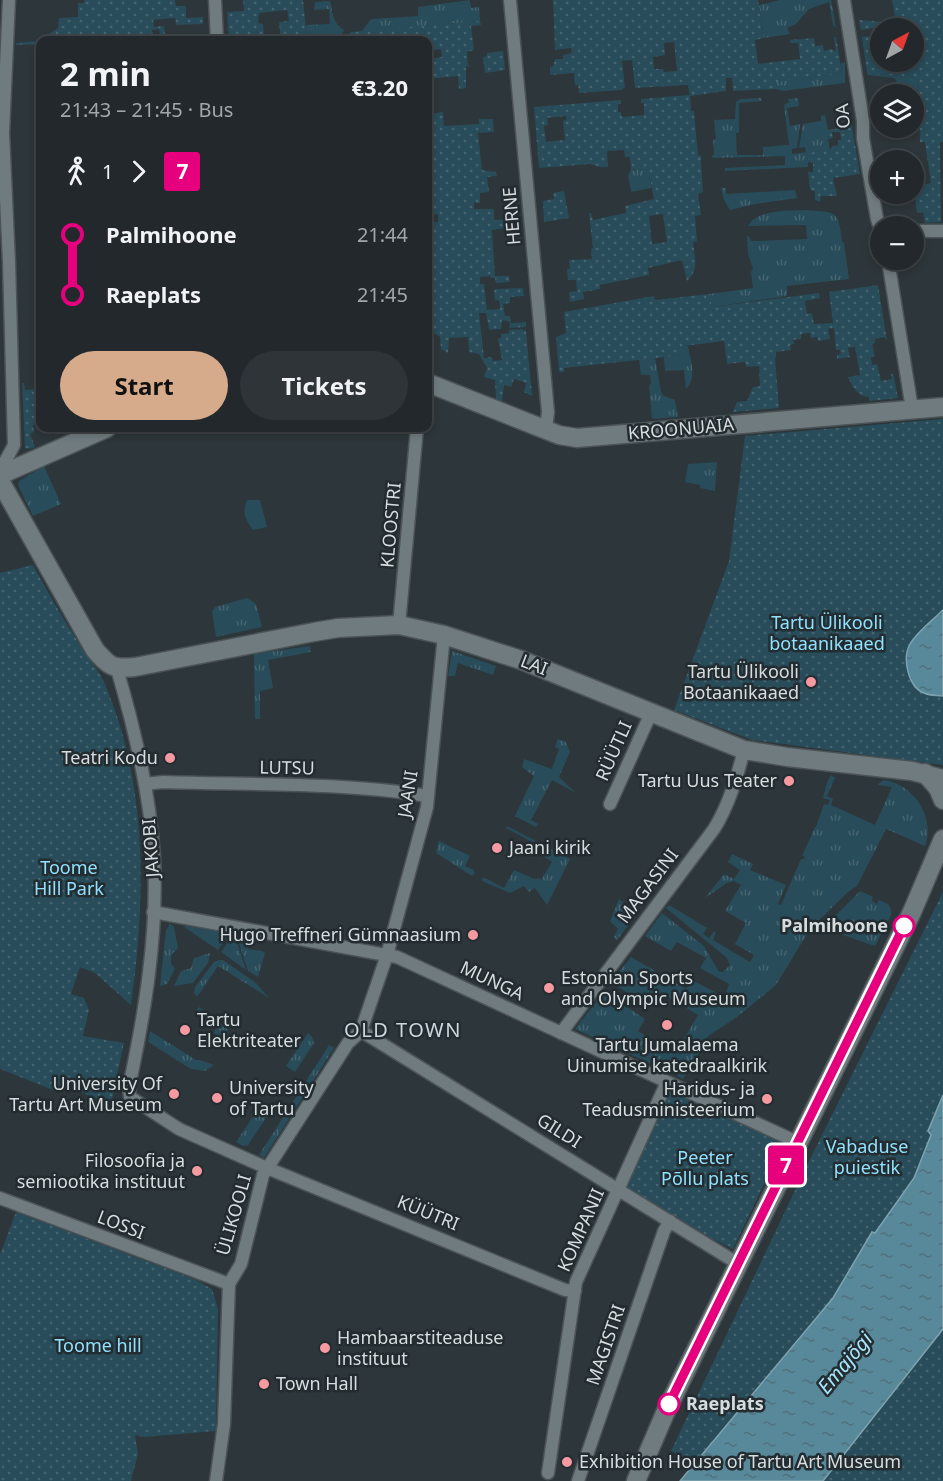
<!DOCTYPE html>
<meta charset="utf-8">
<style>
:root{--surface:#22282c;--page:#2e3438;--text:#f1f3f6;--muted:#a2a6a9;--line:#3f4448;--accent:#d6ab8b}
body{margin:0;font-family:"Noto Sans",sans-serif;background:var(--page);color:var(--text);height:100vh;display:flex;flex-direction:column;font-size:22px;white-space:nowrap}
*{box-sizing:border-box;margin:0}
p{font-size:20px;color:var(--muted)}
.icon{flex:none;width:33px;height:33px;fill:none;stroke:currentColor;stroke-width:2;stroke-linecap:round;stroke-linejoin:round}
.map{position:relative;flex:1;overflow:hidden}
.details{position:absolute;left:36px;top:36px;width:396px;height:396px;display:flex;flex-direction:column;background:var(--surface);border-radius:12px;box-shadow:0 3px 9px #0003,0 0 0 2px var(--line)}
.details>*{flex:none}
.badge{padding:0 12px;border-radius:4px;font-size:21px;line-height:39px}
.needle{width:39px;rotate:41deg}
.tools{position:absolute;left:870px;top:18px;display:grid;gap:12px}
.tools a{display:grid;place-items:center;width:54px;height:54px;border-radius:50%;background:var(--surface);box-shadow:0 3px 9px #0003,0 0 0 2px var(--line);font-size:30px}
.map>.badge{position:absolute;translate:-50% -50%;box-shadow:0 0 0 3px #fff}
.legs{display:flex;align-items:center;gap:9px;height:66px;padding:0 24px;font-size:20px}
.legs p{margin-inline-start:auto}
.overview{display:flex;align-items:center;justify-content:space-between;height:102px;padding:0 24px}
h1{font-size:33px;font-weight:700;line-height:45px}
.primary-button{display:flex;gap:12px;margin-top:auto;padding:12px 24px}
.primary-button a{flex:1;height:69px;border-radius:36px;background:var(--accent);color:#111;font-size:24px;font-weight:700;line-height:69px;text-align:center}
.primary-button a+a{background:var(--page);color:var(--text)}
ul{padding:0 24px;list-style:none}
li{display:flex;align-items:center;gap:21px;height:60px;font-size:22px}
li i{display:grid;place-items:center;width:9px;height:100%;margin:0 8px;background:currentColor}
li i::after{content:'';width:15px;height:15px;margin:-8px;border:4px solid;border-radius:50%;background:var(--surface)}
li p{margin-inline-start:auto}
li:first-child i{background:linear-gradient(#0000 50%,currentColor 0)}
li:last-child i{background:linear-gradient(currentColor 50%,#0000 0)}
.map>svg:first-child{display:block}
.grass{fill:url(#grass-tufts)}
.park{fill:url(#park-dots);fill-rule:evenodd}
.pitch{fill:#284c59}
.water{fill:url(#water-ripples);stroke:#7ea2af;stroke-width:1.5}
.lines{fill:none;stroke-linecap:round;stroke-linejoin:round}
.minor-casing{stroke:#4b5356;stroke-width:15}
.secondary-casing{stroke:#4b5356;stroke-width:21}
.minor{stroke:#707b7f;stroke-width:12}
.secondary{stroke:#707b7f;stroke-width:18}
.line-1-casing{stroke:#fff;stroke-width:14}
.line-1{stroke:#e6007e;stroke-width:9}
.poi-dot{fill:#f49aa0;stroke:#232c30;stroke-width:2}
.stop-1-dot{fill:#fff;stroke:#e6007e;stroke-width:3}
.labels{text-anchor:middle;stroke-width:5;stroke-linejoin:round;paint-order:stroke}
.street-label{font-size:18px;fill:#d7dddf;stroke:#232c30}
.park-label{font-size:18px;fill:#8fe1fe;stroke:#232c30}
.poi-label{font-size:18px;fill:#d7dddf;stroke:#232c30;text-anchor:end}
.stop-label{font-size:18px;font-weight:bold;fill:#d7dddf;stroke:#232c30;text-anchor:end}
.neighbourhood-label{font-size:20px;letter-spacing:1.5px;fill:#cbd7dc;stroke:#232c30}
.water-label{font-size:20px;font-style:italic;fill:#a7e7fe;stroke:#232c30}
</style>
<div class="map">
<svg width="943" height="1481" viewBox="0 0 943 1481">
<defs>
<pattern id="grass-tufts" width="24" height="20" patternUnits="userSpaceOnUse" patternTransform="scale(1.5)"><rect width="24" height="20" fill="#284c59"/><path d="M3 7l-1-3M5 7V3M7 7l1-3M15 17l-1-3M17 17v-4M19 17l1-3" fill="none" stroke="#466570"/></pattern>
<pattern id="park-dots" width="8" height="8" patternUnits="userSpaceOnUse" patternTransform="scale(1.5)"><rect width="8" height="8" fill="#284c59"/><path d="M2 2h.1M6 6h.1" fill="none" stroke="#466570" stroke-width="1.8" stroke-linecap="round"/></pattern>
<pattern id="water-ripples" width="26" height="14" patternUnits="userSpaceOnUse" patternTransform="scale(1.5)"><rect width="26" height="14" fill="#58899a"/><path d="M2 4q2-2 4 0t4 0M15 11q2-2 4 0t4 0" fill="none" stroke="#50707c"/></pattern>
</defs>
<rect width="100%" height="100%" fill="#2d363a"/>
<g class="grass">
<path d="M470,0L471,8L479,7L480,21L361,32L371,19L418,16V7Z"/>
<path d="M780,0H831L836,28L833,25L829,2L809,9L796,24L787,28L790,34L764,38L759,5Z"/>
<path d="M330,1C333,14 332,22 344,30L342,35H327V40H307L306,25L330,24L329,9L314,10L315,2Z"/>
<path d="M845,62V83L783,91L776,89V82L842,73L841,63Z"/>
<path d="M867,73L918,78V94H901L898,83L894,78L868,75Z"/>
<path d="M761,98L762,101L739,103V133H736L737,155H763V147L789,145L784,105L789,102L788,99L798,98L799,106L787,108L790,126L800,124L797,148L792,149V154L806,152L805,147L799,148L803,124L821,121V116L825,115L828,130L852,126V127L830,131L828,139L830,150L808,158V167L725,171V168L785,165V156L713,158L712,155H714L713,139H716L714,120L735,119L736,102L740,99Z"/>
<path d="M643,169L649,173L651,188L631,192L628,175L631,170Z"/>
<path d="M721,188H726V194L795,190L797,198L755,204L730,210L724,200Z"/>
<path d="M805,210C836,213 838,208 842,241L844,243L849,279L787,286V296L712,307L709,294L753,288L751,272L753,268L748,254L747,236H749L751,241H758L807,239L806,225L748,226C757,209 788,211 805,210Z"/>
<path d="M683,346H688C690,359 698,378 686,389L684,370L665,371L664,357L684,355Z"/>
<path d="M655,358L661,392L664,396L675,400L678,417L652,419L649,385L651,384L650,375H641L639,359Z"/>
<path d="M717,462L715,491L700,488V485L685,482L688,464Z"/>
<path d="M44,466L61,504L33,516L18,485L19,481Z"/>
<path d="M247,598L256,604L262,627L216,637L212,611L215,607Z"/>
<path d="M310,646L311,652L268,660L273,688L260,691V719H255L254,654Z"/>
<path d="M452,651L496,666L493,675L458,663L455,676H448Z"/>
<path d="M558,739L566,742L570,752L559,777L576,793L552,780L531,820L538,824L536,827L515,816L534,776L522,767L524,759L552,769L559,749L555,747Z"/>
<path d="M831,775L835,778L827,796L833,799L831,805L875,825L892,787L878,785L879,783L884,780C913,784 936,817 925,846L886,829L857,886L849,891L810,929L776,985L737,1017L708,1036L691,1069L689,1072H687L683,1079L677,1076L681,1068L672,1063L667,1071L575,1029L604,992L645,1019L638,1031L675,1054L698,1015L661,993L653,1004L642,998L629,994L611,982L631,957L686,989L692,980L724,997L729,984L700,968L706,958L677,942L671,951L645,936L662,913L704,946L719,972H723L730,965L727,958L666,908L669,905L707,928L703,934L709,938L714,931L716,933L713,940L750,962L754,955L735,944L746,923L725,911L741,885L734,881L727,883L705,898L724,874L734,879L740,870L728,862L732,854L753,864L750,870L786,885L778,904L781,905L801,859H804L805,857L802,856L815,827H816L824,804L828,805L830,800L823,798L827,782Z"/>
<path d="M507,826L570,859L547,905L535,888L529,892L524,886L510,893L482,881V878H485L504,888L514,870L534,879L539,878L541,880L552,862L542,855L545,849L506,828Z"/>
<path d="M439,841L470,856L465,866L474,870L475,873L472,876L436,853Z"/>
<path d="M860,891L873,897L872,901L877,904L879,900L888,904L891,909V915L875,946L823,928Z"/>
<path d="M619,899L638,913L617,940L614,937L618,929L610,921Z"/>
<path d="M170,924L174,927L178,948L171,955V963L175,969L167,984L160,986L166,930Z"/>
<path d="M186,926L230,933L218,950L184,927Z"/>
<path d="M234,934L246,970L221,952Z"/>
<path d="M236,934L249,937L247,949L262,951L265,953L258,977L248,971Z"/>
<path d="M210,953L208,963L193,983L174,986L181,971L191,968L194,958Z"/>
<path d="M219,960H223L256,983L269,998L218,966L197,997L194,993L195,987L214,962Z"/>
<path d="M199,1007L227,1028L229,1040L227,1046L214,1033L216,1028L194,1014Z"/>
<path d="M150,1031L196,1060H200L214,1065L205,1071L191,1069L148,1042Z"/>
<path d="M308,1033L312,1037L314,1043L295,1072L286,1066Z"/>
<path d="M329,1045L334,1048L264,1158L259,1155Z"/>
<path d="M258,1109L268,1115L248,1145L243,1146L236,1142Z"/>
</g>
<g class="park">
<path d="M84,0H175L176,6H186V18L203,17V24L176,25L175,18L153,20L154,27L164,26L165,35H174V40H161L159,29L152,30L153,40H106V35H99V40H90L89,36H78V34L49,35L48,40H40V44L16,45V43L38,41L58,28L59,18L78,17V3H84Z"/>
<path d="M243,0H303L307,39L281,40L279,22L289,21L287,10L259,13L258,23L263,24L264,36H262V40H229L227,12L244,11Z"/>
<path d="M553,0H758L764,38L755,40L758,64L800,59L798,43H790V40L814,38L815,46L823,45L824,51L831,49L836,51L834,37H836L842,73L777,82L776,89L733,91L732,78H726V91L690,96L691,111H694L698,155L701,156V159L703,192L698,194L701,215L695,216L697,241L693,242C695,256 699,271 687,281L682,260L648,268L649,275L600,285V289L583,292L584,299L570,302L569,292L577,291L576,280H568L567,269H570L569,260L592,259L591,249L593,248L589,213H591L593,220L626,213L625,206L654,199L649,174L643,169L631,170L630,157H625L624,150L607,151L608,167H600L590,164L539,168L534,107L621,100V104H618V112H621L622,117L644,115V103H641V99L690,95L688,85L635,88L632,60L622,61L625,87L622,90L579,93L578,85H575L574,73L550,75V67L553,66L555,59H563V55L572,53L571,48L555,50ZM674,42L677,71L664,72L663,69H654L653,57L665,55L664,43ZM566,116V120L563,121L565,140L546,142L544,126L548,125L547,118ZM663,214L667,242L652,244L649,216Z"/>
<path d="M892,0H943V142H940L941,222L925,223L923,212L917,213L914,187L931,183L925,142H920L918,78L867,73L862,37L869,36L874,63L914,62V28H903L902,24L896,25V28H888L887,26L861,30L859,20L896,23Z"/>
<path d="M480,21L481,25L471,26L474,50L467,52L468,65L471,66L466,67V88L459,89L458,76L428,79V59L442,57L441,49L428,51V40H350L348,35L351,32Z"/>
<path d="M503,51L505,70L485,73L483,57L487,56V53Z"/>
<path d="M428,104L430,114L443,112L444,126L479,124V119H493L494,132L478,133L482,170L496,172L497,176L487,177L489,192L480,193V203H474V209H494V220L517,219L518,226L492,230L495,276H509L510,282L496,283L495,278H491L490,276L480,277V284H484L487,310L500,309L499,300L495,301L494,291L496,289L523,288L524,296L510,297V303L503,304L505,316H510L511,323L526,322V327L509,328L510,322L502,320L501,329L489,330L486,313H479L484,358L492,357L493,361L502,360L498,338H501V334L509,333V330L523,329V331L526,330L532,396L524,392L526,383L514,379L511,387L504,385L502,402L496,400L495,380L484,377L487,368L479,354L469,352L468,337L449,338L448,353L441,349L440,337L431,331V327H428V222H438V214L428,215Z"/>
<path d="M852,127L860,174L833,178L837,196H821L820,202L815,200V191L810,190L808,172H813V163L808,162V153L830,150L833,146L838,145V140H841L840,132H832L833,138L828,139L830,131Z"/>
<path d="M564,191L569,218L544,222L543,201L554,199L553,193Z"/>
<path d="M878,285L887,341L884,337L875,339V343L872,344L875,356L871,357L872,365L877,364L881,381L892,379L891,374L893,373L898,398L869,401V397C858,397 852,386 848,377L860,375L855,347L848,348L850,357L837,359V355L841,354L840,350H836L834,328L828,329L830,339L818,341L817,337L811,338L810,333L801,334V339L793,340L794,344L790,345L791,350L776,352V357L775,358L779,408L733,412L737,402L747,401L753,387L760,386L759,366L746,367L745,362L727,364L724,341L684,346V355L564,368V372H559L556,337L566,333L564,312L654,296L655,300L709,294L712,307L819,293L820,298L805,301L807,314L812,313L814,324L833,323L829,292Z"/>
<path d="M22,383H24L25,390L40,389V423L33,425L34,432L30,434L35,447L29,449L25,448Z"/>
<path d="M943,419V765L752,740L674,710L729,561L745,436Z"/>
<path d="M33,565C47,591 61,616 77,640C85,654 97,667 104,682C148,784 146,897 131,1005L95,973L80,967L71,994L84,998L89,1010L83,1036L124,1043L111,1104L63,1085L58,1092L0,1069V573Z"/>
<path d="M943,892V1095L928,1131L931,1135L914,1178L875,1233L872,1232L833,1298L694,1463L671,1451L810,1159Z"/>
<path d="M668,1089L784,1142L733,1249L711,1238L626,1188Z"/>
<path d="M16,1212L196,1280L212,1289L218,1309L216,1431L144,1437L135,1435L138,1454L131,1481H0V1255Z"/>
<path d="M943,1329V1481H823Z"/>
</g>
<path class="pitch" d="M247,500H260L267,527L253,530C245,519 242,513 247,500Z"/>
<g class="water">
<path d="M943,610V696C937,695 930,696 924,693C908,687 902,658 910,644C918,631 932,621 943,610Z"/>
<path d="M943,1095V1329L823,1481H680L833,1298L872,1232L875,1233L914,1178L931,1135L928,1131Z"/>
</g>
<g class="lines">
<defs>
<g id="minor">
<path d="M215,0L217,40"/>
<path d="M510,0L548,412L546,429"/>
<path d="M844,0L863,121V138L877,219L880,228"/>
<path d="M914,231H943"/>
<path d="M888,260L912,409"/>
<path d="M0,471L14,445L9,262L3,133L9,0"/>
<path d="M399,625L417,428"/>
<path d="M117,669C135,730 150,793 154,857C158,934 145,1012 129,1087L130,1097L179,1129L267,1168L565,1290L575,1291"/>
<path d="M145,784L163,782C251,785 341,782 428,796"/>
<path d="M610,804L651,713"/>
<path d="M153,912L397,957L797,1142"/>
<path d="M361,1031L737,1263"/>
<path d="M561,1033L714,829C729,805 737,777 744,750"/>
<path d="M0,1198L229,1284"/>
<path d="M548,1473L576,1282L667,1082"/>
<path d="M216,1481L224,1424L229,1284L241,1264L263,1175L348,1043L361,1031L387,955L427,807L444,635"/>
<path d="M578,1481L664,1231L670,1221"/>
</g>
<g id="secondary">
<path d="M428,383L559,435L577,438L943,407"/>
<path d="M0,475L107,428"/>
<path d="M0,481L95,650C110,667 112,669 135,667L314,632L338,628L399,625L444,635L521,660L744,750L787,757L912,771L943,779"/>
<path d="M925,773L938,788L943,800"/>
<path d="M636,1481L666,1411L912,912L943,839"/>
</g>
</defs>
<use href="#minor" class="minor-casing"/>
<use href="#secondary" class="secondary-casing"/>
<use href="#minor" class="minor"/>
<use href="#secondary" class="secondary"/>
</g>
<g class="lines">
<defs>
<path id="line-1" d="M669,1404L904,926"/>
</defs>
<use href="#line-1" class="line-1-casing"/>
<use href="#line-1" class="line-1"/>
</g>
<g class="poi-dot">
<circle cx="811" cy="682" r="6"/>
<circle cx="170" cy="758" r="6"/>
<circle cx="789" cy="781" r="6"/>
<circle cx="497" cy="848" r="6"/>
<circle cx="473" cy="935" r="6"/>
<circle cx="549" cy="988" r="6"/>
<circle cx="667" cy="1025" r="6"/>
<circle cx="185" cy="1030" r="6"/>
<circle cx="174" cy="1094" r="6"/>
<circle cx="217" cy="1098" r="6"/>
<circle cx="767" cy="1099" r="6"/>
<circle cx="197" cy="1171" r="6"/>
<circle cx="325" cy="1348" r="6"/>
<circle cx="264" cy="1384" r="6"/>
<circle cx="567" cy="1462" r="6"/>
</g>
<g class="stop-1-dot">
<circle cx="904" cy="926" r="10"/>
<circle cx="669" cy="1404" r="10"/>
</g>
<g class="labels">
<g class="street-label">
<text transform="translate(843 116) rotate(-95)" y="6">OA</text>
<text transform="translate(512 216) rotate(-95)" y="6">HERNE</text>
<text transform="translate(681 429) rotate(-5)" y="6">KROONUAIA</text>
<text transform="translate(391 525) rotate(-85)" y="6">KLOOSTRI</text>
<text transform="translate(534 665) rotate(21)" y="6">LAI</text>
<text transform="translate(614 751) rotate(-66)" y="6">RÜÜTLI</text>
<text transform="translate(287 768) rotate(1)" y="6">LUTSU</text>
<text transform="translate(408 794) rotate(-81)" y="6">JAANI</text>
<text transform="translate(151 848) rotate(-94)" y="6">JAKOBI</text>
<text transform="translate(648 886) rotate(-53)" y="6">MAGASINI</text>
<text transform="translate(492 981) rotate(25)" y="6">MUNGA</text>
<text transform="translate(559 1131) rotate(32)" y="6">GILDI</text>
<text transform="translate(428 1213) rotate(22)" y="6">KÜÜTRI</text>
<text transform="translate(234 1215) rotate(-74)" y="6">ÜLIKOOLI</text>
<text transform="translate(121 1225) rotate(21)" y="6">LOSSI</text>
<text transform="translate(581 1230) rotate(-66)" y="6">KOMPANII</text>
<text transform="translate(606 1345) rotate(-71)" y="6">MAGISTRI</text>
</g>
<g class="park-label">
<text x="827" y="629">Tartu Ülikooli<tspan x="827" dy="21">botaanikaaed</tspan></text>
<text x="69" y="874">Toome<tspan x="69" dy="21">Hill Park</tspan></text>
<text x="867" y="1153">Vabaduse<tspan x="867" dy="21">puiestik</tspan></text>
<text x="705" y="1164">Peeter<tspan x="705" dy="21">Põllu plats</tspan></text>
<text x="98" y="1352">Toome hill</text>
</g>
<g class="poi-label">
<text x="799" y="678">Tartu Ülikooli<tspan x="799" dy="21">Botaanikaaed</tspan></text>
<text x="158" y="764">Teatri Kodu</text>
<text x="777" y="787">Tartu Uus Teater</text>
<text x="509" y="854" text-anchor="start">Jaani kirik</text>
<text x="461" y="941">Hugo Treffneri Gümnaasium</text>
<text x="561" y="984" text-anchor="start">Estonian Sports<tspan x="561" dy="21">and Olympic Museum</tspan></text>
<text x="197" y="1026" text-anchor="start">Tartu<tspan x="197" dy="21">Elektriteater</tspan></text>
<text x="667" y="1051" text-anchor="middle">Tartu Jumalaema<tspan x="667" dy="21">Uinumise katedraalkirik</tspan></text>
<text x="162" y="1090">University Of<tspan x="162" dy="21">Tartu Art Museum</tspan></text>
<text x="229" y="1094" text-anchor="start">University<tspan x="229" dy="21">of Tartu</tspan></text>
<text x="755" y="1095">Haridus- ja<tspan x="755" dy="21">Teadusministeerium</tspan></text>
<text x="185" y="1167">Filosoofia ja<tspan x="185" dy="21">semiootika instituut</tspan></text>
<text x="337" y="1344" text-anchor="start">Hambaarstiteaduse<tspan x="337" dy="21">instituut</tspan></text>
<text x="276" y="1390" text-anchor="start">Town Hall</text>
<text x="579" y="1468" text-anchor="start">Exhibition House of Tartu Art Museum</text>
</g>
<g class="stop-label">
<text x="888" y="932">Palmihoone</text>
<text x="686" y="1410" text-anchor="start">Raeplats</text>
</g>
<g class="neighbourhood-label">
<text x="403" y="1037">OLD TOWN</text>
</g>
<g class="water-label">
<text transform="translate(845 1363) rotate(-50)" y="7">Emajõgi</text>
</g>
</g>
</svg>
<div class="tools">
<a><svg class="needle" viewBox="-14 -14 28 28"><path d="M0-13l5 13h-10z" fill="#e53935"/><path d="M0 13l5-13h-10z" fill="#a2a6a9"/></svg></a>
<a><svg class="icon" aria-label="layers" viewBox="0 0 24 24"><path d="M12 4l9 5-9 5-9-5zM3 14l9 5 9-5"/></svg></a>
<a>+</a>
<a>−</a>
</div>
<b class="badge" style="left:786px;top:1165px;background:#e6007e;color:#fff">7</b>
<section class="details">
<div class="overview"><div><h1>2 min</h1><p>21:43 – 21:45 · Bus</p></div><b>€3.20</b></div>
<div class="legs"><svg class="icon" aria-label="walk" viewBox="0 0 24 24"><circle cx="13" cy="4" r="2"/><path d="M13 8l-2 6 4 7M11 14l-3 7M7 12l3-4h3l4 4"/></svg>1<svg class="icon" aria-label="forward" viewBox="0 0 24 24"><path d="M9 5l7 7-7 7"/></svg><b class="badge" style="background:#e6007e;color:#fff">7</b></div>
<ul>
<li><i style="color:#e6007e"></i><b>Palmihoone</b><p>21:44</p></li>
<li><i style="color:#e6007e"></i><b>Raeplats</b><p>21:45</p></li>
</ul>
<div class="primary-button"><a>Start</a><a>Tickets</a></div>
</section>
</div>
